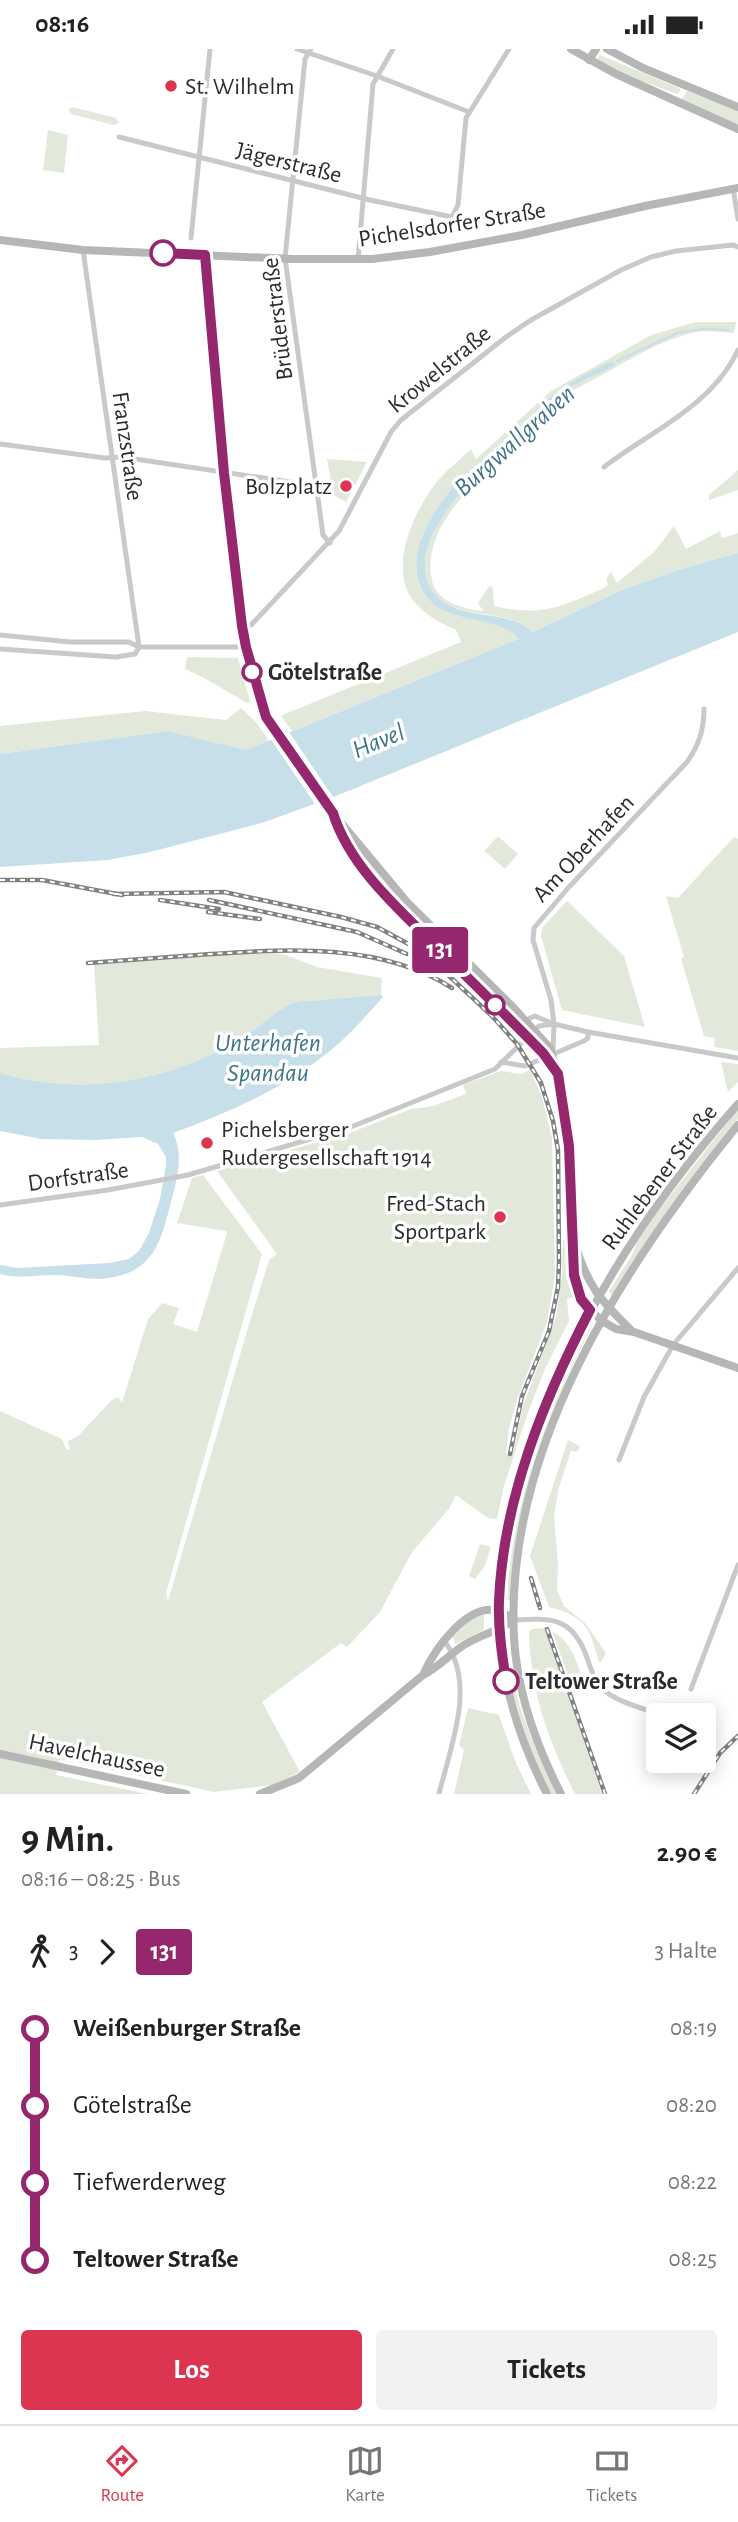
<!DOCTYPE html>
<html lang="de">
<meta charset="utf-8">
<style>
:root{--surface:#fff;--page:#f2f2f2;--text:#222;--muted:#767676;--line:#e0e0e0;--accent:#dc3551}
body{margin:0;font-family:"Alegreya Sans",sans-serif;background:var(--page);color:var(--text);height:100vh;display:flex;flex-direction:column;font-size:26px;white-space:nowrap}
*{box-sizing:border-box;margin:0}
p{font-size:23px;color:var(--muted)}
.icon{flex:none;width:38px;height:38px;fill:none;stroke:currentColor;stroke-width:2;stroke-linecap:round;stroke-linejoin:round}
.map{position:relative;height:1745px;overflow:hidden}
.sheet{display:flex;flex-direction:column;background:var(--surface);flex:1}
.sheet>*{flex:none}
.badge{padding:0 14px;border-radius:5px;font-size:24px;line-height:46px}
.tools{position:absolute;left:646px;top:1654px;display:grid;gap:14px}
.tools a{display:grid;place-items:center;width:70px;height:70px;border-radius:7px;background:var(--surface);box-shadow:0 4px 18px #0003;font-size:35px}
.map>.badge{position:absolute;translate:-50% -50%;box-shadow:0 0 0 4px #fff}
.legs{display:flex;align-items:center;gap:10px;height:77px;padding:0 21px;font-size:23px}
.legs p{margin-inline-start:auto}
.overview{display:flex;align-items:center;justify-content:space-between;height:119px;padding:0 21px}
h1{font-size:38px;font-weight:700;line-height:52px}
.cta{display:flex;gap:14px;margin-top:auto;padding:14px 21px}
.cta a{flex:1;height:80px;border-radius:7px;background:var(--accent);color:#fff;font-size:28px;font-weight:700;line-height:80px;text-align:center}
.cta a+a{background:var(--page);color:var(--text)}
ul{padding:0 21px;list-style:none}
li{display:flex;align-items:center;gap:24px;height:77px;font-size:26px}
li i{display:grid;place-items:center;width:10px;height:100%;margin:0 9px;background:currentColor}
li i::after{content:'';width:18px;height:18px;margin:-9px;border:5px solid;border-radius:50%;background:var(--surface)}
li p{margin-inline-start:auto}
li:first-child i{background:linear-gradient(#0000 50%,currentColor 0)}
li:last-child i{background:linear-gradient(currentColor 50%,#0000 0)}
.status{display:flex;justify-content:space-between;align-items:center;height:49px;padding:0 35px;background:var(--surface);direction:ltr}
.status svg{height:19px;fill:currentColor}
.menu{display:flex;justify-content:space-around;align-items:center;height:98px;border-top:2px solid var(--line);background:var(--surface);font-size:19px;color:var(--muted)}
.menu a{display:grid;justify-items:center;gap:4px}
.menu .active{color:var(--accent)}
.map>svg:first-child{display:block}
.green{fill:#e3e9da}
.water{fill:#c6dfe9}
.pier{fill:#fff}
.lines{fill:none;stroke-linecap:round;stroke-linejoin:round}
.stream{stroke:#c6dfe9;stroke-width:2}
.street{stroke:#c9c9c9;stroke-width:5}
.secondary{stroke:#b6b6b6;stroke-width:8}
.rail-casing{stroke:#818181;stroke-width:4.5}
.rail{stroke:#fff;stroke-width:2;stroke-dasharray:5;stroke-linecap:butt}
.line-1-casing{stroke:#fff;stroke-width:16}
.line-1{stroke:#95276e;stroke-width:10}
.poi-dot{fill:#dc3551;stroke:#fff;stroke-width:2.5}
.stop-1-dot{fill:#fff;stroke:#95276e;stroke-width:3.5}
.labels{text-anchor:middle;stroke-width:7;stroke-linejoin:round;paint-order:stroke}
.poi-label{font-size:24px;fill:#2c2c2c;stroke:#fff;text-anchor:start}
.street-label{font-size:24px;fill:#2c2c2c;stroke:#fff}
.stop-label{font-size:24px;font-weight:bold;fill:#2c2c2c;stroke:#fff;text-anchor:start}
.water-label{font-size:26px;font-style:italic;fill:#3e7489;stroke:#fff}
</style>
<div class="status"><b>08:16</b><svg viewBox="0 0 49 12"><path d="M0 12V9h3v3zM5 12V6h3v6zM10 12V3h3v9zM15 12V0h3v12zM26 1h20v11H26zM47 4h2v5h-2z"/></svg></div>
<div class="map">
<svg width="738" height="1745" viewBox="0 0 738 1745">
<rect width="100%" height="100%" fill="#fff"/>
<g class="green">
<path d="M600,6L679,39L681,42L677,45L620,24L597,11Z"/>
<path d="M687,42L738,62V76L681,51Z"/>
<path d="M72,58L116,69L119,74L113,76L71,65L69,60Z"/>
<path d="M48,81L68,86L64,124L43,121Z"/>
<path d="M696,273H736L734,284C722,283 708,281 697,283C663,289 630,311 600,327C588,334 574,340 563,348C549,357 542,371 530,382C493,419 419,471 432,531C436,553 463,560 483,562L478,554L489,537L493,539L494,557C539,568 561,558 602,540L608,536L606,530L611,523L617,534L654,503L674,477L686,500L720,482L722,489L738,484V504L681,520L622,541L533,583C507,557 460,574 435,545C395,496 485,417 517,386C531,373 544,358 560,346C576,333 598,325 616,315L609,313C592,323 574,331 558,342C544,351 535,364 523,375C499,397 464,422 445,448C423,477 400,524 432,554C452,574 506,568 518,590L292,682L281,667L285,665L461,593L456,581C440,574 423,565 412,550C388,515 416,458 439,430C449,419 461,410 471,400L476,410L551,342L651,286Z"/>
<path d="M327,410L367,413L346,453L333,446Z"/>
<path d="M738,421V441L709,451V446Z"/>
<path d="M187,608L238,609L250,653L247,654L204,629L185,620Z"/>
<path d="M241,659L256,673L268,690L266,694L246,701L168,682L0,705V677L145,662L226,671Z"/>
<path d="M342,779L505,955L502,958C446,902 382,848 342,779Z"/>
<path d="M498,787L518,805L505,820L484,802Z"/>
<path d="M734,788L738,790V1002L714,998L715,989L704,987L681,910L684,908L666,847L678,849Z"/>
<path d="M567,852L624,907L645,978L562,961L541,887L542,879Z"/>
<path d="M253,900L286,906L317,918L382,929L381,946C361,947 342,949 322,951C314,952 304,951 296,953C279,958 257,980 242,989C169,1033 83,1048 0,1024V999L99,996L94,915Z"/>
<path d="M721,1013L738,1015V1033L728,1043Z"/>
<path d="M530,1021L542,1048L552,1089L555,1227L547,1273L517,1351L509,1379L506,1405H513L523,1357L556,1268L562,1226L563,1191L568,1190V1227L574,1248L567,1250L569,1272L545,1320L527,1366L504,1437L497,1470L488,1469L456,1446L449,1460L412,1503L380,1563L347,1598L341,1594L262,1653L300,1723L274,1736L214,1743L60,1710L56,1726L148,1745H0V1362L62,1390L66,1400L70,1401L68,1392L78,1387L112,1351L118,1348L122,1354L148,1270L162,1254L179,1259L173,1275L197,1283L227,1184L226,1182L177,1174L192,1129L203,1126L262,1205L166,1544L168,1552L250,1272L269,1211L277,1205L217,1122L352,1083L411,1060L433,1057L466,1045L463,1036L501,1022L521,1025Z"/>
<path d="M738,1060V1070L713,1102L612,1247L609,1242L632,1206L637,1193L658,1162Z"/>
<path d="M590,1271L593,1274L592,1277C546,1366 517,1450 510,1551H507L510,1492L516,1462L536,1393L558,1336Z"/>
<path d="M568,1391L580,1397L577,1403L571,1402L559,1438L554,1467L558,1517L557,1541L564,1557L585,1574L606,1604L601,1613H599C589,1576 585,1568 549,1558L530,1507Z"/>
<path d="M480,1495L491,1498L485,1517L475,1530L469,1527Z"/>
<path d="M484,1566V1581L455,1595L453,1587C462,1576 470,1569 484,1566Z"/>
<path d="M545,1579L602,1745H575C549,1694 530,1641 529,1583L532,1580Z"/>
<path d="M552,1582C573,1594 576,1613 585,1635L572,1638Z"/>
<path d="M506,1593C511,1646 534,1698 557,1745H551C525,1693 513,1651 503,1594Z"/>
<path d="M468,1659L499,1666L515,1712L531,1745H454L464,1701L459,1696Z"/>
</g>
<g class="water">
<path d="M609,313L617,315C599,325 577,333 560,345C546,356 535,371 522,383C489,414 394,494 435,545C459,574 507,558 533,583L622,541L681,520L738,504V583L336,747L262,774L150,803L108,811L0,818V705L168,682L246,701L518,590C507,569 452,574 432,554C400,523 423,477 445,448C464,422 499,397 523,375C535,364 544,351 558,342C574,331 592,322 609,313Z"/>
<path d="M381,946L383,948C372,960 361,973 350,984C301,1032 236,1061 173,1084C184,1105 177,1131 171,1153C161,1192 154,1223 108,1229C90,1232 71,1226 54,1226C35,1226 18,1230 0,1225V1216L17,1219L110,1214L129,1210L139,1202L149,1184L160,1150L166,1116V1108L158,1095L142,1088L94,1091L42,1090L0,1082V1024C83,1048 169,1033 242,989C257,980 279,958 296,953C304,951 314,952 322,951C342,949 361,947 381,946Z"/>
</g>
<path class="pier" d="M287,680L335,751L317,758L270,689Z"/>
<g class="lines">
<path class="stream" d="M617,312L677,284L701,280L729,281"/>
<g class="street">
<path d="M297,0L377,27L469,63"/>
<path d="M311,0L305,10L285,209L323,486L330,494"/>
<path d="M119,88L370,151L452,168L458,156L466,69L509,0"/>
<path d="M733,139L738,170"/>
<path d="M191,189L210,0"/>
<path d="M83,201L139,598"/>
<path d="M358,211L373,35L393,0"/>
<path d="M0,395L105,409L122,408L317,437"/>
<path d="M604,418C651,382 712,357 738,301"/>
<path d="M242,577L251,576L339,482L391,383L401,371L506,288L531,271L621,221L651,208L676,202L733,196L738,198"/>
<path d="M0,586L70,593H129L139,598H245"/>
<path d="M0,600L116,608L135,605L139,598"/>
<path d="M527,987L526,971L535,967L554,975L588,983L738,1009"/>
<path d="M553,1002L554,975L551,951L533,891L534,879L569,838L687,713C699,696 704,681 704,660"/>
<path d="M501,1013L525,1017L584,992L588,989V983"/>
<path d="M0,1156L108,1141L188,1126L351,1078L495,1020L539,977L554,975"/>
<path d="M619,1411L644,1348L673,1296L738,1219"/>
<path d="M514,1571C552,1569 573,1568 587,1609C591,1620 594,1631 602,1639C615,1653 643,1659 661,1666"/>
<path d="M691,1640L738,1516"/>
<path d="M439,1745C450,1699 477,1635 445,1593"/>
</g>
<g class="secondary">
<path d="M571,0L616,25L738,80"/>
<path d="M607,0L643,19L738,58"/>
<path d="M589,11L596,0"/>
<path d="M0,191L83,201L293,210H372L430,203L522,186L645,157L738,139"/>
<path d="M205,206L223,414L242,577L245,598L266,668L333,764L407,853L511,956L550,999L558,1025L569,1097L572,1207L575,1235L584,1255L602,1272L616,1280L634,1283L738,1319"/>
<path d="M334,768C350,817 400,862 436,897C472,933 508,968 543,1004L554,1020"/>
<path d="M575,1195C588,1238 601,1252 632,1282"/>
<path d="M423,1626C434,1601 467,1553 499,1562C504,1563 510,1569 514,1571"/>
<path d="M0,1705L186,1745"/>
<path d="M260,1745L299,1729L423,1626C439,1618 450,1605 464,1596C480,1586 498,1582 514,1571"/>
<path d="M547,1745C521,1694 503,1641 500,1584C497,1532 507,1482 521,1432C561,1290 641,1165 738,1055"/>
<path d="M561,1745C537,1698 517,1642 514,1589C504,1399 623,1217 738,1076"/>
</g>
<defs>
<g id="rail">
<path d="M0,831H42L122,846"/>
<path d="M114,845L224,843L341,868L377,878L414,898L433,912L492,967L517,995L541,1034L553,1072L558,1101L559,1213L558,1238L549,1282L522,1347L510,1405"/>
<path d="M160,851L219,860"/>
<path d="M209,851L357,883L407,905"/>
<path d="M208,863L260,870"/>
<path d="M88,914C129,911 170,908 211,905C291,900 381,894 452,939"/>
<path d="M531,1529L540,1559"/>
<path d="M547,1580L605,1745"/>
<path d="M694,1745L720,1704L738,1687"/>
</g>
</defs>
<use href="#rail" class="rail-casing"/>
<use href="#rail" class="rail"/>
</g>
<g class="lines">
<defs>
<path id="line-1" d="M163,204L205,206L224,424L242,577L246,598L266,668L333,764C350,819 401,862 441,902C475,936 509,969 543,1004L558,1025L569,1097L574,1226L581,1250L590,1261C544,1350 503,1450 499,1552C498,1579 502,1606 506,1632"/>
</defs>
<use href="#line-1" class="line-1-casing"/>
<use href="#line-1" class="line-1"/>
</g>
<g class="poi-dot">
<circle cx="171" cy="37" r="7"/>
<circle cx="346" cy="437" r="7"/>
<circle cx="207" cy="1094" r="7"/>
<circle cx="500" cy="1168" r="7"/>
</g>
<g class="stop-1-dot">
<circle cx="163" cy="204" r="12"/>
<circle cx="252" cy="623" r="9"/>
<circle cx="495" cy="956" r="9"/>
<circle cx="506" cy="1632" r="12"/>
</g>
<g class="labels">
<g class="poi-label">
<text x="185" y="45">St. Wilhelm</text>
<text x="332" y="445" text-anchor="end">Bolzplatz</text>
<text x="221" y="1088">Pichelsberger<tspan x="221" dy="28">Rudergesellschaft 1914</tspan></text>
<text x="486" y="1162" text-anchor="end">Fred-Stach<tspan x="486" dy="28">Sportpark</tspan></text>
</g>
<g class="street-label">
<text transform="translate(289 113) rotate(14)" y="8">Jägerstraße</text>
<text transform="translate(452 175) rotate(-9)" y="8">Pichelsdorfer Straße</text>
<text transform="translate(277 270) rotate(-97)" y="8">Brüderstraße</text>
<text transform="translate(439 320) rotate(-39)" y="8">Krowelstraße</text>
<text transform="translate(128 397) rotate(82)" y="8">Franzstraße</text>
<text transform="translate(583 799) rotate(-47)" y="8">Am Oberhafen</text>
<text transform="translate(78 1127) rotate(-8)" y="8">Dorfstraße</text>
<text transform="translate(659 1128) rotate(-53)" y="8">Ruhlebener Straße</text>
<text transform="translate(97 1706) rotate(12)" y="8">Havelchaussee</text>
</g>
<g class="stop-label">
<text x="268" y="631">Götelstraße</text>
<text x="525" y="1640">Teltower Straße</text>
</g>
<g class="water-label">
<text transform="translate(514 391) rotate(-42)" y="9">Burgwallgraben</text>
<text transform="translate(378 691) rotate(-22)" y="9">Havel</text>
<text x="268" y="1002">Unterhafen<tspan x="268" dy="30">Spandau</tspan></text>
</g>
</g>
</svg>
<div class="tools">
<a><svg class="icon" aria-label="layers" viewBox="0 0 24 24"><path d="M12 4l9 5-9 5-9-5zM3 14l9 5 9-5"/></svg></a>
</div>
<b class="badge" style="left:440px;top:901px;background:#95276e;color:#fff">131</b>
</div>
<section class="sheet">
<div class="overview"><div><h1>9 Min.</h1><p>08:16 – 08:25 · Bus</p></div><b>2.90 €</b></div>
<div class="legs"><svg class="icon" aria-label="walk" viewBox="0 0 24 24"><circle cx="13" cy="4" r="2"/><path d="M13 8l-2 6 4 7M11 14l-3 7M7 12l3-4h3l4 4"/></svg>3<svg class="icon" aria-label="forward" viewBox="0 0 24 24"><path d="M9 5l7 7-7 7"/></svg><b class="badge" style="background:#95276e;color:#fff">131</b><p>3 Halte</p></div>
<ul>
<li><i style="color:#95276e"></i><b>Weißenburger Straße</b><p>08:19</p></li>
<li><i style="color:#95276e"></i><span>Götelstraße</span><p>08:20</p></li>
<li><i style="color:#95276e"></i><span>Tiefwerderweg</span><p>08:22</p></li>
<li><i style="color:#95276e"></i><b>Teltower Straße</b><p>08:25</p></li>
</ul>
<div class="cta"><a>Los</a><a>Tickets</a></div>
</section>
<nav class="menu">
<a class="active"><svg class="icon" aria-label="directions" viewBox="0 0 24 24"><path d="M12 3l9 9-9 9-9-9zM9 14v-3h6M13 9l2 2-2 2"/></svg>Route</a>
<a><svg class="icon" aria-label="map" viewBox="0 0 24 24"><path d="M3 6l6-2 6 2 6-2v14l-6 2-6-2-6 2zM9 4v14M15 6v14"/></svg>Karte</a>
<a><svg class="icon" aria-label="tickets" viewBox="0 0 24 24"><path d="M3 7h18v10H3zM15 7v10"/></svg>Tickets</a>
</nav>
